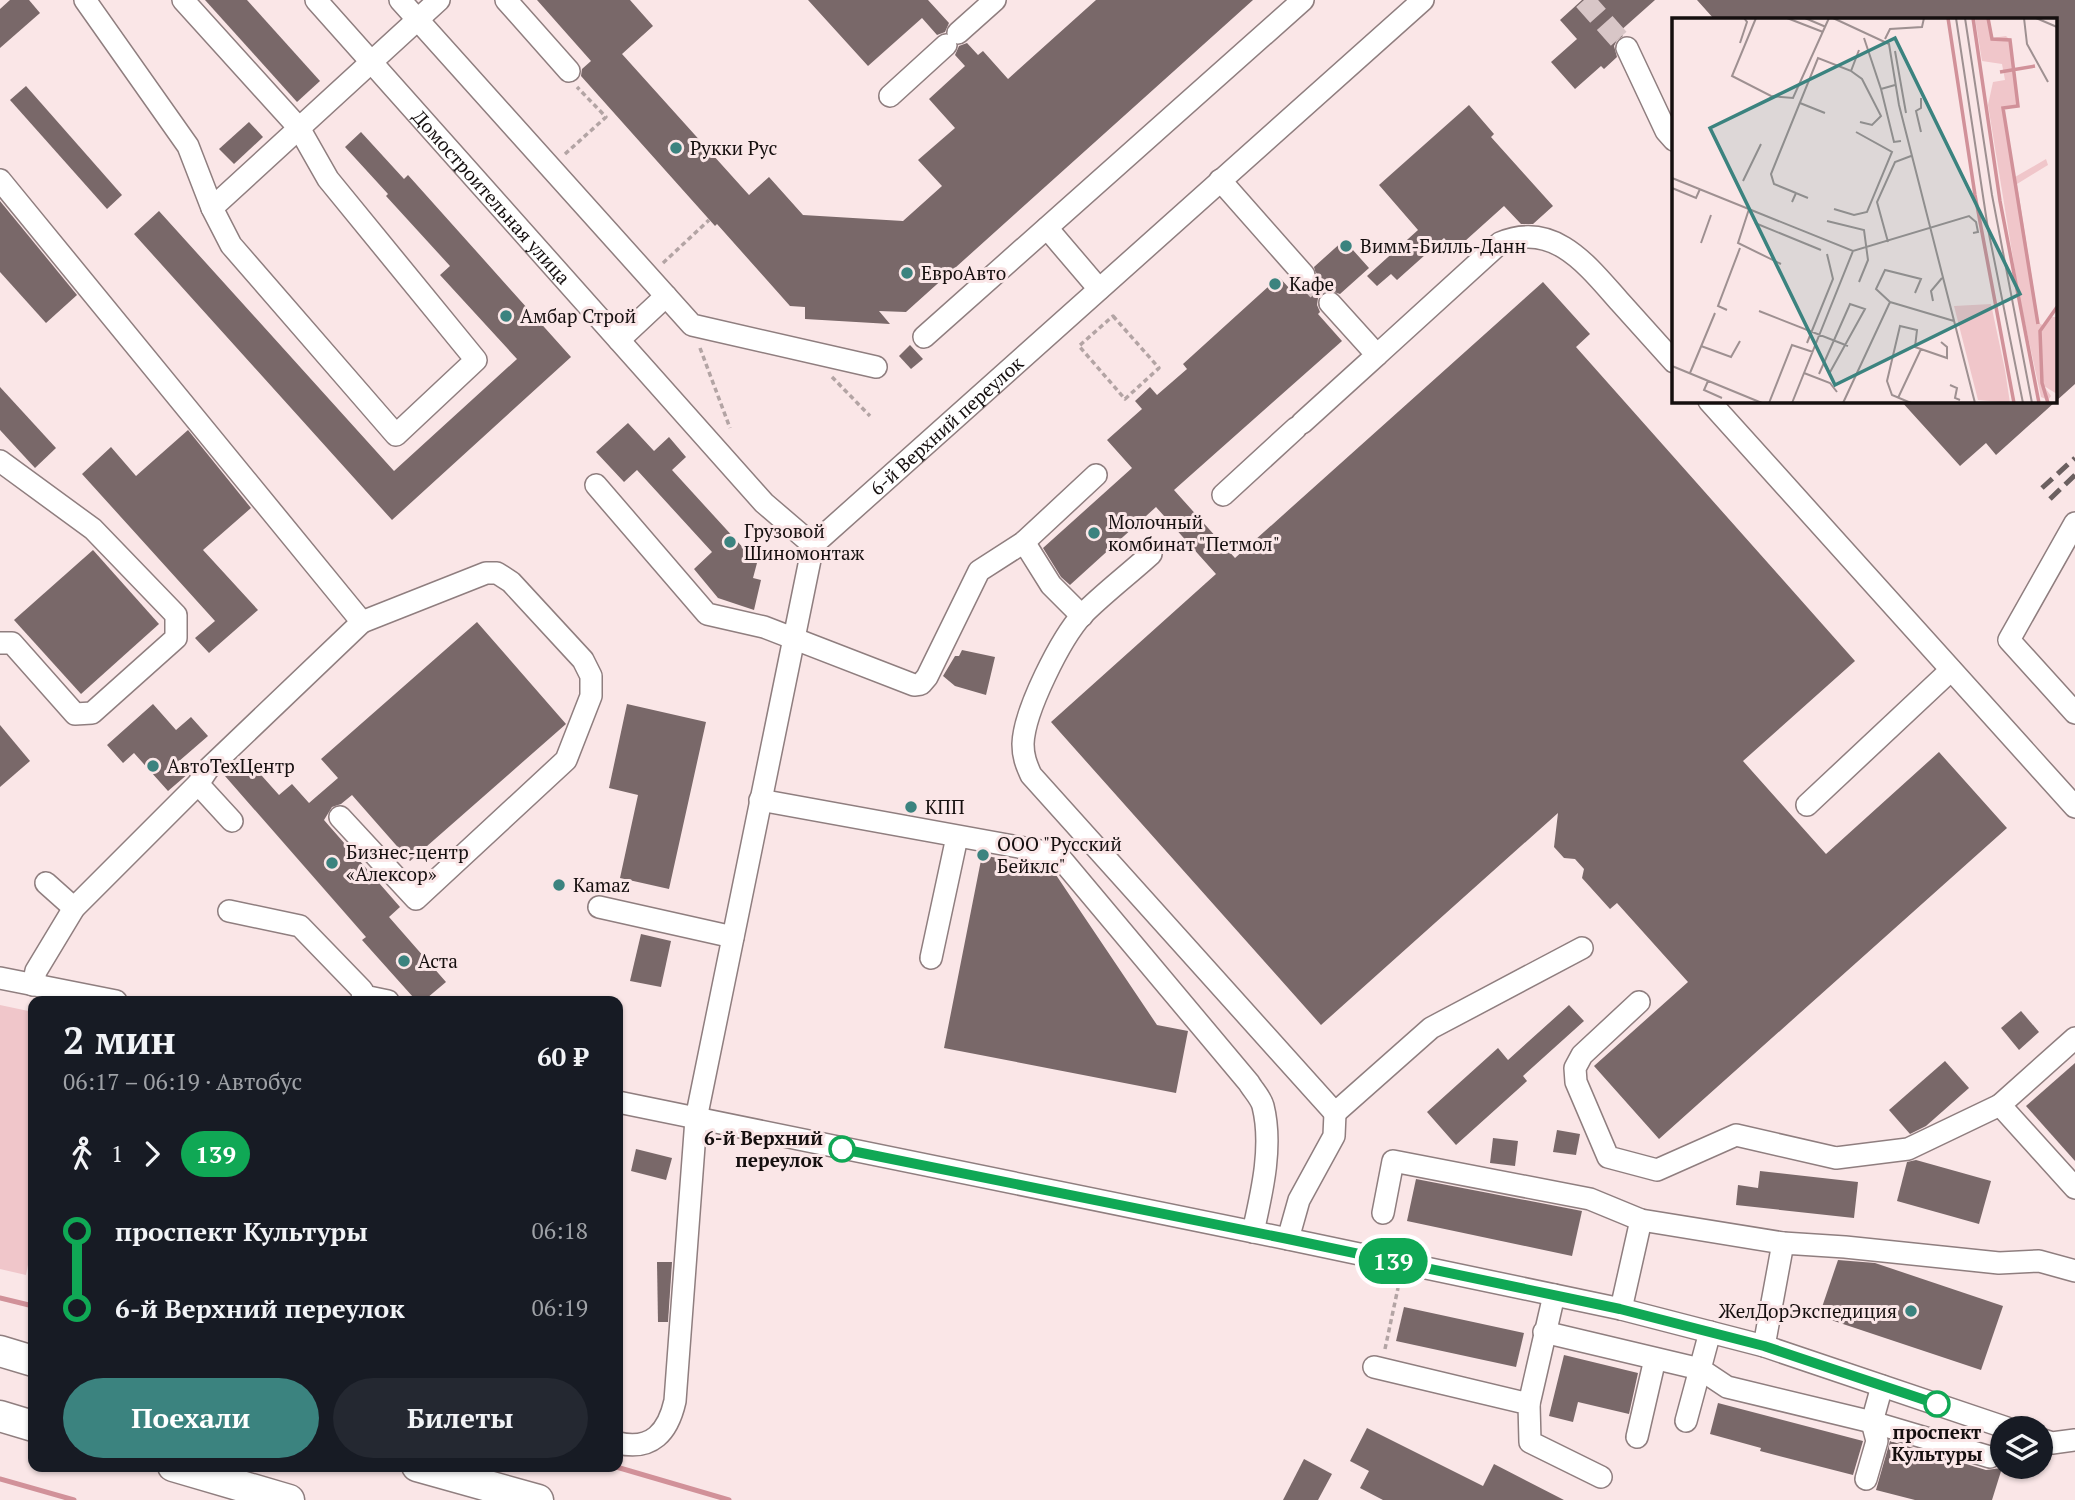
<!DOCTYPE html>
<html lang="ru">
<meta charset="utf-8">
<style>
:root{--surface:#171b24;--page:#242831;--text:#f1f3f6;--muted:#9ea1a6;--accent:#3b837f}
body{margin:0;font-family:"PT Serif",serif;background:var(--page);color:var(--text);height:100vh;display:flex;flex-direction:column;font-size:26px;white-space:nowrap}
*{box-sizing:border-box;margin:0}
p{font-size:23px;color:var(--muted)}
.icon{flex:none;width:38px;height:38px;fill:none;stroke:currentColor;stroke-width:2;stroke-linecap:round;stroke-linejoin:round}
.map{position:relative;flex:1;overflow:hidden}
.details{position:absolute;left:28px;top:996px;width:595px;height:476px;display:flex;flex-direction:column;background:var(--surface);border-radius:14px;box-shadow:0 2px 5px #0004}
.details>*{flex:none}
.badge{padding:0 14px;border-radius:23px;font-size:24px;line-height:46px}
.tools{position:absolute;left:1990px;top:1416px;display:grid;gap:14px}
.tools a{display:grid;place-items:center;width:63px;height:63px;border-radius:50%;background:var(--surface);box-shadow:0 2px 5px #0004;font-size:35px}
.map>.badge{position:absolute;translate:-50% -50%;box-shadow:0 0 0 4px #fff}
.legs{display:flex;align-items:center;gap:10px;height:77px;padding:0 35px;font-size:23px}
.legs p{margin-inline-start:auto}
.headline{display:flex;align-items:center;justify-content:space-between;height:119px;padding:0 35px}
h1{font-size:38px;font-weight:700;line-height:52px}
.button{display:flex;gap:14px;margin-top:auto;padding:14px 35px}
.button a{flex:1;height:80px;border-radius:42px;background:var(--accent);color:#fff;font-size:28px;font-weight:700;line-height:80px;text-align:center}
.button a+a{background:var(--page);color:var(--text)}
ul{padding:0 35px;list-style:none}
li{display:flex;align-items:center;gap:24px;height:77px;font-size:26px}
li i{display:grid;place-items:center;width:10px;height:100%;margin:0 9px;background:currentColor}
li i::after{content:'';width:18px;height:18px;margin:-9px;border:5px solid;border-radius:50%;background:var(--surface)}
li p{margin-inline-start:auto}
li:first-child i{background:linear-gradient(#0000 50%,currentColor 0)}
li:last-child i{background:linear-gradient(currentColor 50%,#0000 0)}
.map>svg:first-child{display:block}
.green{fill:#f0c6ca}
.lines{fill:none;stroke-linecap:round;stroke-linejoin:round}
.stream{stroke:#d19199;stroke-width:5}
.building{fill:#796869}
.minor-tunnel{stroke:#d8c6c7;stroke-width:21;stroke-dasharray:21 10;stroke-linecap:butt}
.minor-casing{stroke:#8f7e7f;stroke-width:24}
.highway-casing{stroke:#8f7e7f;stroke-width:33}
.path{stroke:#b3a4a4;stroke-width:3.5;stroke-dasharray:5 3.5;stroke-linecap:butt}
.minor{stroke:#fff;stroke-width:21}
.highway{stroke:#fff;stroke-width:30}
.rail{stroke:#6b6060;stroke-width:5;stroke-dasharray:14 7;stroke-linecap:butt}
.line-1-casing{stroke:#fff;stroke-width:16}
.line-1{stroke:#10a855;stroke-width:10}
.poi-dot{fill:#3b837f;stroke:#fae6e7;stroke-width:2.5}
.stop-1-dot{fill:#fff;stroke:#10a855;stroke-width:3.5}
.labels{text-anchor:middle;stroke-width:6;stroke-linejoin:round;paint-order:stroke}
.poi-label{font-size:19px;fill:#150f0f;stroke:#fae6e7;text-anchor:start}
.street-label{font-size:19px;fill:#150f0f;stroke:#fae6e7}
.stop-label{font-size:19px;font-weight:bold;fill:#150f0f;stroke:#fae6e7;text-anchor:end}
.inset-river{fill:none;stroke:#d19199;stroke-width:3.5}
.inset-road{fill:none;stroke:#9e9091;stroke-width:2}
.view{fill:#3b837f;fill-opacity:0.15;stroke:#3b837f;stroke-width:3.5}
.inset-edge{fill:none;stroke:#150f0f;stroke-width:3.5}
</style>
<div class="map">
<svg width="2075" height="1500" viewBox="0 0 2075 1500">
<rect width="100%" height="100%" fill="#fae6e7"/>
<path class="green" d="M0,1005L33,1012V1239L26,1275L0,1269Z"/>
<g class="lines">
<g class="stream">
<path d="M0,1298L33,1306"/>
<path d="M613,1466L729,1500"/>
<path d="M0,1479L74,1500"/>
</g>
</g>
<g class="building">
<path d="M10,0H29L40,13L0,48V9Z"/>
<path d="M205,0H247L320,81L297,102Z"/>
<path d="M537,0H630L653,26L622,54L749,195L769,177L803,215L903,221L942,186L918,160L955,128L929,99L965,66L955,55L959,46L967,43L978,55L983,51L1008,79L1096,0H1253L906,312L879,311L890,324L805,319V307L790,306L717,224L715,226L581,76L582,69L591,61Z"/>
<path d="M808,0H928L949,23L945,32L937,35L922,18L868,66Z"/>
<path d="M1582,0H1655L1619,32L1623,36L1617,40L1614,46L1617,57L1604,69L1601,66L1575,89L1551,62L1577,39L1560,20Z"/>
<path d="M1697,0H2075V384L1996,455L1986,443L1960,466L1901,401H2056V19H1714Z"/>
<path d="M26,86L122,195L107,209L10,100Z"/>
<path d="M1469,105L1494,134L1491,137L1553,206L1533,224H1521L1504,206L1455,250L1444,238L1397,280L1391,274L1377,286L1367,276L1418,230L1379,185Z"/>
<path d="M249,122L263,137L234,164L219,149Z"/>
<path d="M361,132L404,179L408,175L571,357L392,520L134,234L159,211L394,471L517,359L440,275L450,266L386,196L388,194L345,147Z"/>
<path d="M0,201L77,295L46,323L0,272Z"/>
<path d="M1344,240L1369,268L1340,294L1328,290L1322,293L1318,298L1317,305L1320,312L1318,314L1342,341L1174,490L1235,558L1543,282L1590,334L1576,347L1855,661L1743,761L1826,854L1939,752L2007,828L1659,1139L1594,1066L1688,982L1617,903L1610,909L1582,878L1584,869L1575,859L1564,858L1554,847L1558,813L1321,1025L1051,722L1216,574L1156,507L1070,585L1061,577L1043,548L1132,468L1107,440L1142,409L1135,401L1150,387L1157,395L1187,369L1183,364L1279,277L1290,289L1295,284L1301,288L1312,285L1317,278L1314,267Z"/>
<path d="M910,345L923,359L911,369L899,356Z"/>
<path d="M0,387L56,448L35,468L0,430Z"/>
<path d="M628,423L654,451L669,437L686,457L672,470L757,563L753,578L761,580L754,610L718,598L694,569L712,552L637,470L624,482L596,452Z"/>
<path d="M188,430L251,508L203,550L258,610L209,653L195,638L215,621L82,474L111,447L136,476Z"/>
<path d="M93,550L159,624L81,694L14,620Z"/>
<path d="M477,622L566,724L410,861L352,795L341,804L332,807L324,820L400,907L389,917L446,982L427,998L413,997L362,940L366,937L225,776L246,758L279,795L292,784L309,803L338,778L321,759Z"/>
<path d="M962,650L995,657L986,695L955,686L943,676L955,656H959Z"/>
<path d="M153,704L176,730L191,717L208,736L178,762L189,773L168,791L134,753L123,763L107,745Z"/>
<path d="M627,704L706,722L669,889L620,878L638,795L609,788Z"/>
<path d="M0,725L30,761L0,787Z"/>
<path d="M982,855L1052,869L1157,1025L1188,1031L1176,1093L944,1048Z"/>
<path d="M641,934L671,941L661,987L630,981Z"/>
<path d="M1569,1005L1584,1021L1523,1076L1527,1081L1456,1145L1427,1112L1498,1048L1508,1060Z"/>
<path d="M2021,1011L2039,1032L2019,1050L2001,1028Z"/>
<path d="M1945,1061L1969,1088L1926,1126L1910,1134L1889,1110Z"/>
<path d="M2075,1063V1161L2026,1106Z"/>
<path d="M1557,1130L1580,1134L1576,1155L1553,1152Z"/>
<path d="M1493,1138L1518,1141L1515,1166L1490,1163Z"/>
<path d="M636,1149L672,1158L666,1180L631,1171Z"/>
<path d="M1916,1160L1991,1181L1979,1224L1897,1201L1907,1162Z"/>
<path d="M1760,1171L1858,1182L1854,1218L1736,1205L1738,1185L1758,1188Z"/>
<path d="M1416,1179L1582,1211L1572,1256L1407,1221Z"/>
<path d="M1838,1260L1875,1263L2003,1306L1981,1370L1819,1316Z"/>
<path d="M657,1262H672L668,1322H658Z"/>
<path d="M1404,1307L1524,1333L1516,1367L1396,1341Z"/>
<path d="M1564,1355L1638,1373L1629,1414L1578,1402L1573,1422L1549,1416Z"/>
<path d="M1718,1403L1863,1441L1853,1475L1760,1451L1761,1448L1710,1434Z"/>
<path d="M1367,1428L1483,1486L1494,1464L1564,1500H1383L1360,1488L1369,1471L1350,1461Z"/>
<path d="M1890,1441L1986,1470L2002,1468L1992,1500H1915L1876,1490Z"/>
<path d="M1304,1459L1332,1474L1318,1500H1283Z"/>
</g>
<g class="lines">
<g class="minor-tunnel">
<path d="M1584,0L1627,48"/>
<path d="M1304,275L1330,303"/>
</g>
<defs>
<g id="minor">
<path d="M85,0L188,146L212,208L231,245L396,435L476,360L328,179L299,128L183,0"/>
<path id="s1" d="M316,0L764,503L813,545"/>
<path d="M400,0L692,325L876,367"/>
<path d="M506,0L569,71"/>
<path d="M958,33L995,0"/>
<path d="M1627,48L1666,131L1674,140"/>
<path d="M890,96L946,45"/>
<path d="M0,180L362,622L208,769L198,784L74,908L36,971L33,985"/>
<path d="M1220,180L1304,275"/>
<path d="M212,208L439,0"/>
<path d="M1047,228L1099,289"/>
<path d="M924,337L1303,0"/>
<path d="M619,340L666,296"/>
<path d="M1377,355L1500,243C1554,220 1588,266 1620,302C1638,322 1656,342 1674,362"/>
<path d="M1709,401L2075,807"/>
<path d="M1302,423L1377,355L1330,303"/>
<path d="M0,461L93,529L176,615V638L92,713L75,714L12,643H0"/>
<path d="M596,485L707,614L764,627L914,685L921,684L927,677L979,571L1024,542L1096,475"/>
<path d="M1223,495L1296,428"/>
<path d="M2075,523L2009,640L2075,713"/>
<path d="M1024,542L1051,585L1082,616"/>
<path d="M1151,554C1129,574 1104,593 1083,614C1061,638 1024,711 1023,744C1023,756 1026,764 1031,775L1335,1113L1431,1028L1582,948"/>
<path d="M198,784L232,821"/>
<path d="M760,800L1057,854L1249,1083C1253,1090 1261,1098 1263,1106C1273,1146 1262,1192 1253,1232"/>
<path d="M1807,805L1951,670"/>
<path d="M340,817L416,899L566,760L591,696V676L583,660L511,582L497,573H486L362,622"/>
<path d="M46,883L74,908"/>
<path d="M599,907L733,937"/>
<path d="M229,911L300,926L362,990L363,1001"/>
<path d="M931,958L957,837"/>
<path d="M0,978L116,1001"/>
<path d="M364,996L388,1001"/>
<path d="M1639,1002L1582,1055L1575,1068L1576,1082L1608,1157L1657,1170L1736,1135L1836,1158L1908,1149L2000,1105"/>
<path d="M2075,1038L2000,1105L2075,1188"/>
<path d="M618,1102L1288,1239L1621,1309L1764,1346L2007,1428"/>
<path d="M1383,1213L1393,1161L1590,1199L1641,1220L1783,1243"/>
<path d="M1288,1239L1299,1200L1334,1136L1335,1113"/>
<path d="M1621,1309L1641,1220"/>
<path d="M1544,1332L1700,1369L1727,1387L1872,1422L1990,1457"/>
<path d="M1764,1346L1783,1243L1845,1247L1999,1263L2039,1261L2075,1271"/>
<path d="M1374,1367L1529,1404L1530,1442L1601,1477"/>
<path d="M1529,1404L1554,1295"/>
<path d="M1686,1421L1710,1332"/>
<path d="M1637,1437L1655,1359"/>
<path d="M2040,1439L2052,1443L2075,1440"/>
<path id="s2" d="M618,1443C652,1451 668,1432 675,1401L696,1119L813,545L1423,0"/>
<path d="M1866,1479L1877,1441L1872,1422L1882,1386"/>
</g>
<g id="highway">
<path d="M0,1351L33,1361"/>
<path d="M0,1416L33,1426"/>
<path d="M173,1466L289,1500"/>
<path d="M417,1466L538,1500"/>
</g>
</defs>
<use href="#minor" class="minor-casing"/>
<use href="#highway" class="highway-casing"/>
<g class="path">
<path d="M565,154L606,117L577,87"/>
<path d="M663,263L709,220"/>
<path d="M1113,316L1159,368L1125,399L1079,346Z"/>
<path d="M700,348L730,428"/>
<path d="M832,377L870,416"/>
<path d="M1385,1349L1398,1288"/>
</g>
<use href="#minor" class="minor"/>
<use href="#highway" class="highway"/>
<g class="rail">
<path d="M2042,488L2075,458"/>
<path d="M2050,499L2075,475"/>
</g>
</g>
<g class="lines">
<defs>
<path id="line-1" d="M842,1149L1288,1239L1620,1309L1764,1346L1937,1404"/>
</defs>
<use href="#line-1" class="line-1-casing"/>
<use href="#line-1" class="line-1"/>
</g>
<g class="poi-dot">
<circle cx="676" cy="148" r="7"/>
<circle cx="1346" cy="246" r="7"/>
<circle cx="907" cy="273" r="7"/>
<circle cx="1275" cy="284" r="7"/>
<circle cx="506" cy="316" r="7"/>
<circle cx="1094" cy="533" r="7"/>
<circle cx="730" cy="542" r="7"/>
<circle cx="153" cy="766" r="7"/>
<circle cx="911" cy="807" r="7"/>
<circle cx="983" cy="855" r="7"/>
<circle cx="332" cy="863" r="7"/>
<circle cx="559" cy="885" r="7"/>
<circle cx="404" cy="961" r="7"/>
<circle cx="1911" cy="1311" r="7"/>
</g>
<g class="stop-1-dot">
<circle cx="842" cy="1149" r="12"/>
<circle cx="1937" cy="1404" r="12"/>
</g>
<g class="labels">
<g class="poi-label">
<text x="690" y="155">Рукки Рус</text>
<text x="1360" y="253">Вимм-Билль-Данн</text>
<text x="921" y="280">ЕвроАвто</text>
<text x="1289" y="291">Кафе</text>
<text x="520" y="323">Амбар Строй</text>
<text x="1108" y="529">Молочный<tspan x="1108" dy="22">комбинат "Петмол"</tspan></text>
<text x="744" y="538">Грузовой<tspan x="744" dy="22">Шиномонтаж</tspan></text>
<text x="167" y="773">АвтоТехЦентр</text>
<text x="925" y="814">КПП</text>
<text x="997" y="851">ООО "Русский<tspan x="997" dy="22">Бейклс"</tspan></text>
<text x="346" y="859">Бизнес-центр<tspan x="346" dy="22">«Алексор»</tspan></text>
<text x="573" y="892">Kamaz</text>
<text x="418" y="968">Аста</text>
<text x="1897" y="1318" text-anchor="end">ЖелДорЭкспедиция</text>
</g>
<g class="street-label">
<text dy="7" stroke="none"><textPath href="#s1" startOffset="264">Домостроительная улица</textPath></text>
<text dy="7" stroke="none"><textPath href="#s2" startOffset="1129">6-й Верхний переулок</textPath></text>
</g>
<g class="stop-label">
<text x="823" y="1145">6-й Верхний<tspan x="823" dy="22">переулок</tspan></text>
<text x="1937" y="1439" text-anchor="middle">проспект<tspan x="1937" dy="22">Культуры</tspan></text>
</g>
</g>
<g transform="translate(1672 18)">
<rect width="385" height="385" fill="#fae6e7"/>
<path d="M303,0H317L320,20L334,18L339,23L347,88L332,91L343,159L374,141L376,147L345,166L367,305L372,308L385,289L380,299H385V376L372,368L379,378L376,382L369,379L347,277L316,87L321,64L333,62L330,46L310,43ZM319,286L333,352L338,385L306,382L282,288Z" fill="#f0c6ca"/>
<path class="inset-river" d="M276,0L303,177L342,385M301,0L328,183L367,385M316,0L320,21L338,22L346,88L331,90L366,306M328,54L363,48M376,385L370,365L368,313L385,289"/>
<path class="inset-road" d="M84,0L60,58L99,78L121,80L157,0M115,0L151,14M133,0L154,9M161,0L217,26L227,87L303,385M284,0L316,211L351,385M293,0L320,177L360,385M352,0L355,26L376,64M364,0L385,9M192,20L209,71L223,67M213,21L218,11L250,9L252,0M68,25L75,4L72,0M223,33L234,95M179,53L190,61L209,98L200,107L188,104M209,71L222,124L229,123M249,80V90L244,93L249,114M128,85L153,95M0,160L181,233L297,198L304,204L306,214L301,215M71,163L89,126M0,170L24,180L28,171M124,175L102,166L99,156L146,40L179,53L187,32M120,184L124,175L136,180M77,191L66,225L109,246M162,191L182,197L195,194L220,134L184,114M155,203L192,212L196,242L187,264M83,205L149,232M216,224L205,184L223,144L239,138M29,225L39,197M261,283L259,273L270,260M218,284L204,271L213,252L249,261L243,275M55,292L46,288L68,230M87,293L176,328M135,325L161,261L155,236M29,328L59,339L68,323M0,348L90,385M18,355L43,295M132,355L158,365L165,374M147,356L178,286L193,291L157,356M36,363L32,372L50,380M278,367L285,370L283,380L288,382M226,380L249,331M97,385L120,327L141,334M120,385L181,233M171,385L218,284L282,303M239,385L220,377L215,363L228,308L245,312L243,329L275,340V329L269,324"/>
<path class="view" d="M223,20L348,276L163,367L38,110Z"/>
<rect width="385" height="385" class="inset-edge"/>
</g>
</svg>
<div class="tools">
<a><svg class="icon" aria-label="layers" viewBox="0 0 24 24"><path d="M12 4l9 5-9 5-9-5zM3 14l9 5 9-5"/></svg></a>
</div>
<b class="badge" style="left:1393px;top:1261px;background:#10a855;color:#fff">139</b>
<section class="details">
<div class="headline"><div><h1>2 мин</h1><p>06:17 – 06:19 · Автобус</p></div><b>60 ₽</b></div>
<div class="legs"><svg class="icon" aria-label="walk" viewBox="0 0 24 24"><circle cx="13" cy="4" r="2"/><path d="M13 8l-2 6 4 7M11 14l-3 7M7 12l3-4h3l4 4"/></svg>1<svg class="icon" aria-label="forward" viewBox="0 0 24 24"><path d="M9 5l7 7-7 7"/></svg><b class="badge" style="background:#10a855;color:#fff">139</b></div>
<ul>
<li><i style="color:#10a855"></i><b>проспект Культуры</b><p>06:18</p></li>
<li><i style="color:#10a855"></i><b>6-й Верхний переулок</b><p>06:19</p></li>
</ul>
<div class="button"><a>Поехали</a><a>Билеты</a></div>
</section>
</div>
